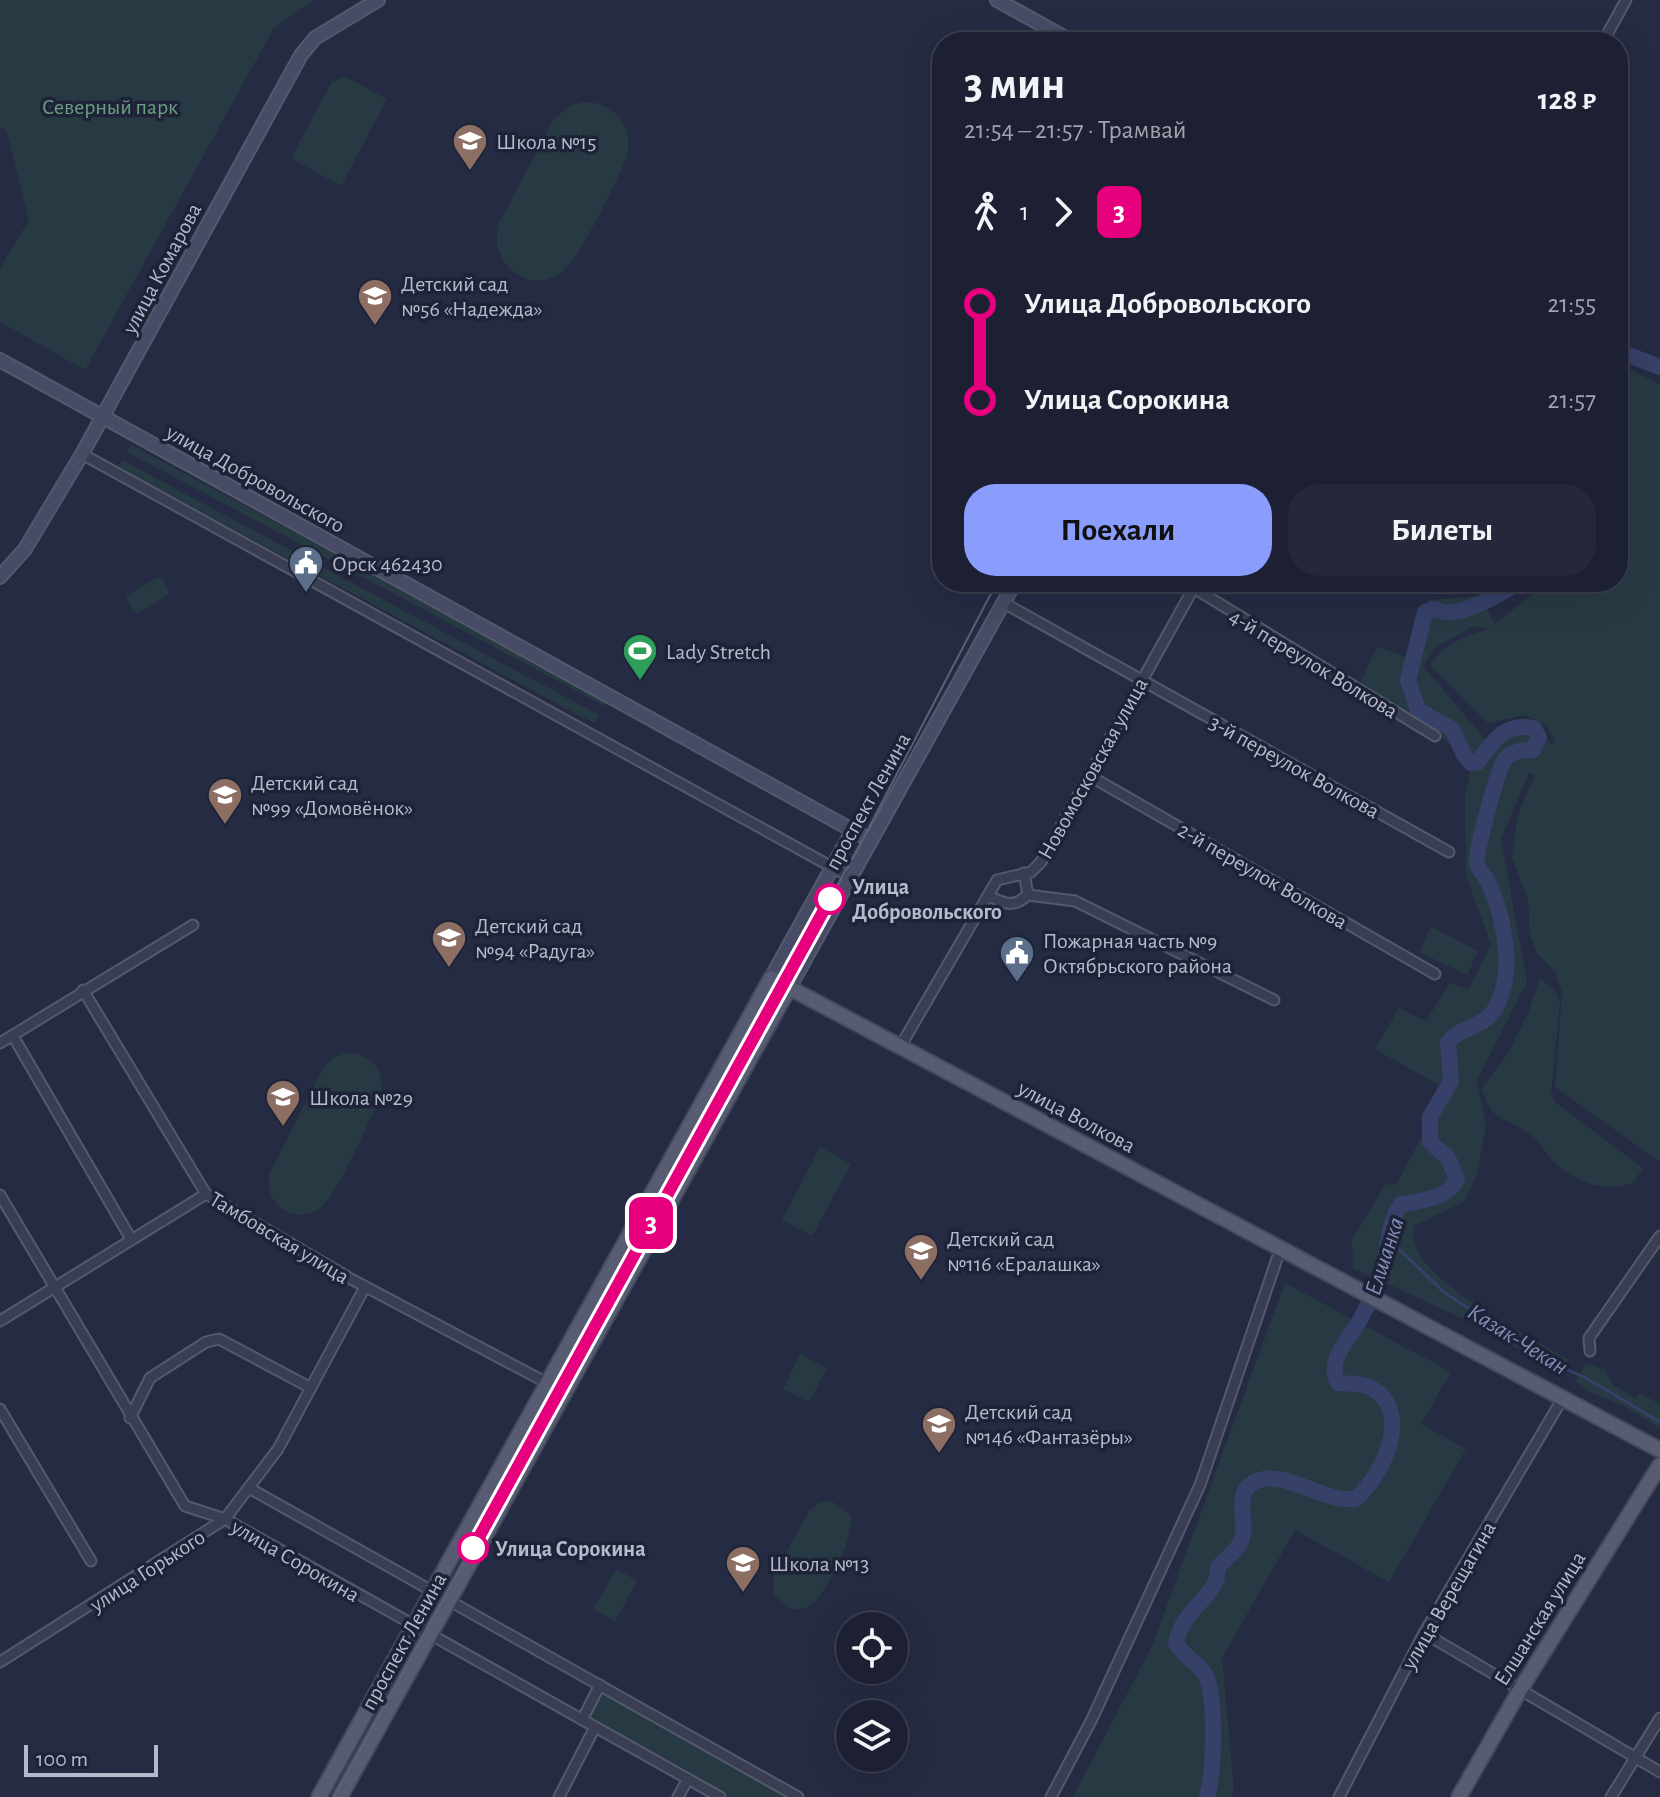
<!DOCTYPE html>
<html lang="ru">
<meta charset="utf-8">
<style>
:root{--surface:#1c2032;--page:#25283a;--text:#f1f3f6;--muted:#a0a3ac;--line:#3a3e4d;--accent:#8a9dfd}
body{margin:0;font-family:"Alegreya Sans",sans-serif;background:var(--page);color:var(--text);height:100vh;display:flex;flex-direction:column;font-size:30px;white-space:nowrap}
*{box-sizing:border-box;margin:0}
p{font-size:26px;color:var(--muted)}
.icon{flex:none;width:44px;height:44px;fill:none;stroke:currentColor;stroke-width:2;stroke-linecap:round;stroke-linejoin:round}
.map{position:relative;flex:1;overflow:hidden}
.details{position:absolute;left:932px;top:32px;width:696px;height:560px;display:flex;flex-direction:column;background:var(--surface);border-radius:32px;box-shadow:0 8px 32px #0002,0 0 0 2px var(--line)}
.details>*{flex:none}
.badge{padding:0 16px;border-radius:12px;font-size:28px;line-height:52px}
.controls{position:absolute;left:836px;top:1612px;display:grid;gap:16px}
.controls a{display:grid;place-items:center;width:72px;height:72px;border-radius:50%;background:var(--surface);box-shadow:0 8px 32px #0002,0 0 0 2px var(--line);font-size:40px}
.scale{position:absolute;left:24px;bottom:20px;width:134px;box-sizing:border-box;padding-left:8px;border:4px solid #b6bacc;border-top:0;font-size:22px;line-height:28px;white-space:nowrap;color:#b6bacc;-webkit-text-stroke:6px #1e2337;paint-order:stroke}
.map>.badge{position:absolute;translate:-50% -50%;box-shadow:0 0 0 4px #fff}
.legs{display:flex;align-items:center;gap:12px;height:88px;padding:0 32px;font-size:26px}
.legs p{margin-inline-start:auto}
.head{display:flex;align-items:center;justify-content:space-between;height:136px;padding:0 32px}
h1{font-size:44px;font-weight:700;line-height:60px}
.cta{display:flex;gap:16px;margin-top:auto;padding:16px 32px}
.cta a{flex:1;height:92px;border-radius:32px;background:var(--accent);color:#111;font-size:32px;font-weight:700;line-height:92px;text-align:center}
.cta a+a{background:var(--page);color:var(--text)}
ul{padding:0 32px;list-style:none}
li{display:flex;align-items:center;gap:28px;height:96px;font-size:30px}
li i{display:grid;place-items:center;width:12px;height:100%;margin:0 10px;background:currentColor}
li i::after{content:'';width:20px;height:20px;margin:-10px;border:6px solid;border-radius:50%;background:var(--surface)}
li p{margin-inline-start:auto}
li:first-child i{background:linear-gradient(#0000 50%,currentColor 0)}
li:last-child i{background:linear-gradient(currentColor 50%,#0000 0)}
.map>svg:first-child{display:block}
.green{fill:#273a43;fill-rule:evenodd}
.water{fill:#364068}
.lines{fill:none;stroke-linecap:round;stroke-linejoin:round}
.stream{stroke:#364068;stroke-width:3}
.river{stroke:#364068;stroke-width:16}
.street-casing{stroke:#54596c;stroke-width:13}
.secondary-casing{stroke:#54596c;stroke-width:16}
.primary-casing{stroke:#43475b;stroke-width:18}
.street{stroke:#393e52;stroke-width:9}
.secondary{stroke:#474b65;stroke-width:12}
.primary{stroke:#575c72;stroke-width:14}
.tram{stroke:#5b6179;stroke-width:2}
.line-1-casing{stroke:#fff;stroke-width:18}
.line-1{stroke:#e6007e;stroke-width:12}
.stop-1-dot{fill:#fff;stroke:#e6007e;stroke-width:4}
.labels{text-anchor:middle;stroke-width:7;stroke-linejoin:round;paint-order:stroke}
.park-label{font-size:22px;fill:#6c9e83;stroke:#1e2337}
.poi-label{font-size:22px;fill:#b6bacc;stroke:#1e2337;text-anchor:start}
.street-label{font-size:22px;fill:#b6bacc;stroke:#1e2337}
.stop-label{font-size:22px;font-weight:bold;fill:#b6bacc;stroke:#1e2337;text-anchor:start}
.water-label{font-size:24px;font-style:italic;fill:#848eb8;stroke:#1e2337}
</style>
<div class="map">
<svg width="1660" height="1797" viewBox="0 0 1660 1797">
<rect width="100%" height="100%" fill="#252b42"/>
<g class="green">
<path d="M0,0H314L274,28L85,370L0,322V268L29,220L6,130L0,127Z"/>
<path d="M344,76L387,99L341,186L291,158L331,83Z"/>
<path d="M584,102C615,102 634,127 627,157C616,182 582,254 564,270C530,300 486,261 499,223L554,119L570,106Z"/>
<path d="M1618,363L1660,385V1162L1555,1087L1562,993L1555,971L1537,953L1530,934L1528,900L1512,857L1518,814L1535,775L1529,773L1501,839L1527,982L1477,1080L1486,1126L1477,1174L1465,1201L1414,1226C1414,1231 1413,1239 1415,1244C1425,1284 1533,1339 1569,1360L1564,1375L1483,1328L1353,1268L1352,1239L1386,1184L1396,1185L1447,1090L1375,1049L1399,1008L1426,1021L1450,983L1469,989L1491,945L1466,875L1465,798L1470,772L1458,749L1360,683L1377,647L1410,658L1429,600L1480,596L1495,624L1547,582H1618ZM1474,626L1487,629C1463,637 1447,642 1430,665L1488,723L1525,715L1546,725L1555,741L1552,746L1542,729L1518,722L1486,740L1423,666L1436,647Z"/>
<path d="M131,445L608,699L605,706L127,452Z"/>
<path d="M122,460L599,715L595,723L580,716L118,467Z"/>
<path d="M158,577L163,579L169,594L139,613L133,611L126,596Z"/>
<path d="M1431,927L1478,951L1467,975L1419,952Z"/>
<path d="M1540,978L1555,991L1560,1002L1551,1095L1555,1102L1643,1168L1633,1183C1604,1193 1574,1182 1553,1161C1545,1153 1541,1143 1533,1137C1507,1115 1492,1126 1482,1088L1508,1053L1529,1011Z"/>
<path d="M346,1053C372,1053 386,1071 381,1096C369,1120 339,1193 321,1207C309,1217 291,1217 280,1207C269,1198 267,1185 270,1172L324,1067L335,1057Z"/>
<path d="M820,1147L851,1164L812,1236L782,1220Z"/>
<path d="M1285,1283L1451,1372L1421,1424L1466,1449L1389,1582L1295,1530L1222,1658L1234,1790L1231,1797H1073L1152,1646Z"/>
<path d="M800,1354L827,1368L809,1402L783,1389Z"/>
<path d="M1586,1363L1605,1370L1613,1385L1637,1399L1639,1393L1660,1404V1428L1622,1405L1586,1391L1575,1381Z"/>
<path d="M831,1501L850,1514C857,1532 828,1589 814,1602C807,1609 798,1610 789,1608L774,1595V1575L809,1511L819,1503Z"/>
<path d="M616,1569L637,1581L615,1621L593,1609Z"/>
<path d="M600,1685L798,1797H720L582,1720Z"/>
</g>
<path class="water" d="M1489,582H1532L1498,602Z"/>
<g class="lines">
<path class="stream" d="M1388,1239L1445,1293L1473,1311L1478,1320L1500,1330L1530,1353L1586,1378L1660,1422"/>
<g class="river">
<path d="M1618,351L1660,367"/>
<path d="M1207,1797C1214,1773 1217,1696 1205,1674C1197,1661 1183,1657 1176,1643C1183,1611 1205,1604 1216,1581C1218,1577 1216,1572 1218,1568C1222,1560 1234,1554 1239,1545C1252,1526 1228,1490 1259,1480C1287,1471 1322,1502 1355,1499C1383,1477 1415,1408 1369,1387C1361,1383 1348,1384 1338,1383C1325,1358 1352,1338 1363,1314C1371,1299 1379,1285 1383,1269C1388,1246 1388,1224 1401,1204C1420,1201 1448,1199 1457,1179L1448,1158L1430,1142V1117L1451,1081L1448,1042C1470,1019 1492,1032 1503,989C1512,958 1502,909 1487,880C1484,875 1479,870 1477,864C1474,856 1498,768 1505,759C1512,751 1523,750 1533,750L1539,738L1534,728C1505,722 1493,741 1478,762L1471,763L1464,755L1452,729L1418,710L1408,680L1425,612L1432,609C1438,610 1445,613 1451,612C1471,611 1502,593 1519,582"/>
</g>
<defs>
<g id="street">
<path d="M1603,42L1626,0"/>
<path d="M82,454L850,877"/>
<path d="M1184,582L1435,736"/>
<path d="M1004,603L1449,852"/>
<path d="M1090,776L1435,974"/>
<path d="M1028,895L1075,901L1274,1000"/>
<path d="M988,896C1006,904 1013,908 1028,895L1024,873"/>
<path d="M83,990L206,1194L351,1279L566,1393"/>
<path d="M13,1036L131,1239"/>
<path d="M0,1043L193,925"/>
<path d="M900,1047L997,880L1031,872L1041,862L1193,589"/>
<path d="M0,1195L185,1506L225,1519L720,1797"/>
<path d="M0,1321L206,1194"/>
<path d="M1590,1351L1589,1338L1660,1236"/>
<path d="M0,1409L91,1561"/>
<path d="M130,1418L150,1378L206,1342L219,1339L311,1388"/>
<path d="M249,1488L798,1797"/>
<path d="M1424,1633L1660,1772"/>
<path d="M0,1662L225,1519L278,1449L365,1287"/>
<path d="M582,1720L600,1685"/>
<path d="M559,1797L595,1727"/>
<path d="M678,1797L688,1779"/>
<path d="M1051,1797L1091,1721L1200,1485L1280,1250"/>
<path d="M1339,1797L1424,1633L1564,1396"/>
<path d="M1611,1797L1660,1718"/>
</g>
<g id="secondary">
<path d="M997,0L1073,42"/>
<path d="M0,360L870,840"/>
<path d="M0,577L25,549L82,454L301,55L315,38L378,0"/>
<path d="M771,978L853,830"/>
<path d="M789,988L1015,582"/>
</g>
<g id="primary">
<path d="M319,1797L771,978L1660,1450"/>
<path d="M340,1797L789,988"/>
<path d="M1459,1797L1520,1690L1660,1465"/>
</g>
</defs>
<use href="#street" class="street-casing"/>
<use href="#secondary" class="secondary-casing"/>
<use href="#primary" class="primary-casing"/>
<use href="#street" class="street"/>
<use href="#secondary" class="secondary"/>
<use href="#primary" class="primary"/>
<path class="tram" d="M334,1797L864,837L997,582"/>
</g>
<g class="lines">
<defs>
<path id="line-1" d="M473,1548L830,899"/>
</defs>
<use href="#line-1" class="line-1-casing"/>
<use href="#line-1" class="line-1"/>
</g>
<defs>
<symbol id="school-pin" viewBox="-11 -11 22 30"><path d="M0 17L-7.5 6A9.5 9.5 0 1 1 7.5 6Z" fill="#8d6e63" stroke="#1e2337"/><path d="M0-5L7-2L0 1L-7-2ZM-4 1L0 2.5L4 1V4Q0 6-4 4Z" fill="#fff"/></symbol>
<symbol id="civic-pin" viewBox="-11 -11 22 30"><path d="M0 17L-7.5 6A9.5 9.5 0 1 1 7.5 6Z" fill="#5c6f8a" stroke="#1e2337"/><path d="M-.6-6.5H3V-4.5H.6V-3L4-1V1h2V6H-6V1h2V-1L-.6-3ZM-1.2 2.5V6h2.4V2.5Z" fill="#fff"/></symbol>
<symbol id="stadium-pin" viewBox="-11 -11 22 30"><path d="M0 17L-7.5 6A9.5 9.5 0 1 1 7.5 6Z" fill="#2e9e5b" stroke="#1e2337"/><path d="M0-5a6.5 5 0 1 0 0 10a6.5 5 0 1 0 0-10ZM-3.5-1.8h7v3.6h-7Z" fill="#fff"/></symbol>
</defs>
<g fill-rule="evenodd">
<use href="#school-pin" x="450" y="121" width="40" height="54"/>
<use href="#school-pin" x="355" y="276" width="40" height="54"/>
<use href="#civic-pin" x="286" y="543" width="40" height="54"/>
<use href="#stadium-pin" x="620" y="631" width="40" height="54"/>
<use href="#school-pin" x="205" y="775" width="40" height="54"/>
<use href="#school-pin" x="429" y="918" width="40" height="54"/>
<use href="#civic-pin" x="997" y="933" width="40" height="54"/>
<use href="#school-pin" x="263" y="1077" width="40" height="54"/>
<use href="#school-pin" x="901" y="1231" width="40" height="54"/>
<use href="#school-pin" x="919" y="1404" width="40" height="54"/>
<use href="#school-pin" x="723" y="1543" width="40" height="54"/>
</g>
<g class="stop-1-dot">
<circle cx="830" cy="899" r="14"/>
<circle cx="473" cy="1548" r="14"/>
</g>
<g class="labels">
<g class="park-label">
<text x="110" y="114">Северный парк</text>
</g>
<g class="poi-label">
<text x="496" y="149">Школа №15</text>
<text x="401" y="291">Детский сад<tspan x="401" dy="25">№56 «Надежда»</tspan></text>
<text x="332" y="571">Орск 462430</text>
<text x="666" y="659">Lady Stretch</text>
<text x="251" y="790">Детский сад<tspan x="251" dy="25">№99 «Домовёнок»</tspan></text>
<text x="475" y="933">Детский сад<tspan x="475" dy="25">№94 «Радуга»</tspan></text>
<text x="1043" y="948">Пожарная часть №9<tspan x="1043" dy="25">Октябрьского района</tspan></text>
<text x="309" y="1105">Школа №29</text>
<text x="947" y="1246">Детский сад<tspan x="947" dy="25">№116 «Ералашка»</tspan></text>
<text x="965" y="1419">Детский сад<tspan x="965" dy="25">№146 «Фантазёры»</tspan></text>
<text x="769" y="1571">Школа №13</text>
</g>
<g class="street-label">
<text transform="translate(161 268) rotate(-62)" y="8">улица Комарова</text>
<text transform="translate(256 478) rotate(29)" y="8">улица Добровольского</text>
<text transform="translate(1314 663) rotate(31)" y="8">4-й переулок Волкова</text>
<text transform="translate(1295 766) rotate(29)" y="8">3-й переулок Волкова</text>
<text transform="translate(1092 768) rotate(-61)" y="8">Новомосковская улица</text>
<text transform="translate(867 801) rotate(-61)" y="8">проспект Ленина</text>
<text transform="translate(1263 875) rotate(30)" y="8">2-й переулок Волкова</text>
<text transform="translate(1077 1116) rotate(28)" y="8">улица Волкова</text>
<text transform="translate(280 1237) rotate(31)" y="8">Тамбовская улица</text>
<text transform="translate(296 1560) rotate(30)" y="8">улица Сорокина</text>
<text transform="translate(147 1570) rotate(-33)" y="8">улица Горького</text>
<text transform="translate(1448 1595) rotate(-60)" y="8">улица Верещагина</text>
<text transform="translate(1539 1618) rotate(-58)" y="8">Елшанская улица</text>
<text transform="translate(403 1641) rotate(-61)" y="8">проспект Ленина</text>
</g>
<g class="stop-label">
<text x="852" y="894">Улица<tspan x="852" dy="25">Добровольского</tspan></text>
<text x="495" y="1556">Улица Сорокина</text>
</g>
<g class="water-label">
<text transform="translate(1384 1256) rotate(-72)" y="8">Елшанка</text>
<text transform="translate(1518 1339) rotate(32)" y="8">Казак-Чекан</text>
</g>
</g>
</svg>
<div class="controls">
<a><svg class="icon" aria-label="locate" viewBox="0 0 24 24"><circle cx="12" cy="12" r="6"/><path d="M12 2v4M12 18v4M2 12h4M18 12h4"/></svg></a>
<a><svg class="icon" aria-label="layers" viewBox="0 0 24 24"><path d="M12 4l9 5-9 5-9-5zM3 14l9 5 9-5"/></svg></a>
</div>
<div class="scale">100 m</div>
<b class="badge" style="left:651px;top:1223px;background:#e6007e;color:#fff">3</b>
<section class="details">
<div class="head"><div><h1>3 мин</h1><p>21:54 – 21:57 · Трамвай</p></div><b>128 ₽</b></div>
<div class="legs"><svg class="icon" aria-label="walk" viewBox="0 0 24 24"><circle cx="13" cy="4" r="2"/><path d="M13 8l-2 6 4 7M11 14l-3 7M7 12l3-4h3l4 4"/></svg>1<svg class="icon" aria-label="forward" viewBox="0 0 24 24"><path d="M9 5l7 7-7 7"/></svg><b class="badge" style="background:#e6007e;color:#fff">3</b></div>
<ul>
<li><i style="color:#e6007e"></i><b>Улица Добровольского</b><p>21:55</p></li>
<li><i style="color:#e6007e"></i><b>Улица Сорокина</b><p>21:57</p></li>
</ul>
<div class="cta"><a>Поехали</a><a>Билеты</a></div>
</section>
</div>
